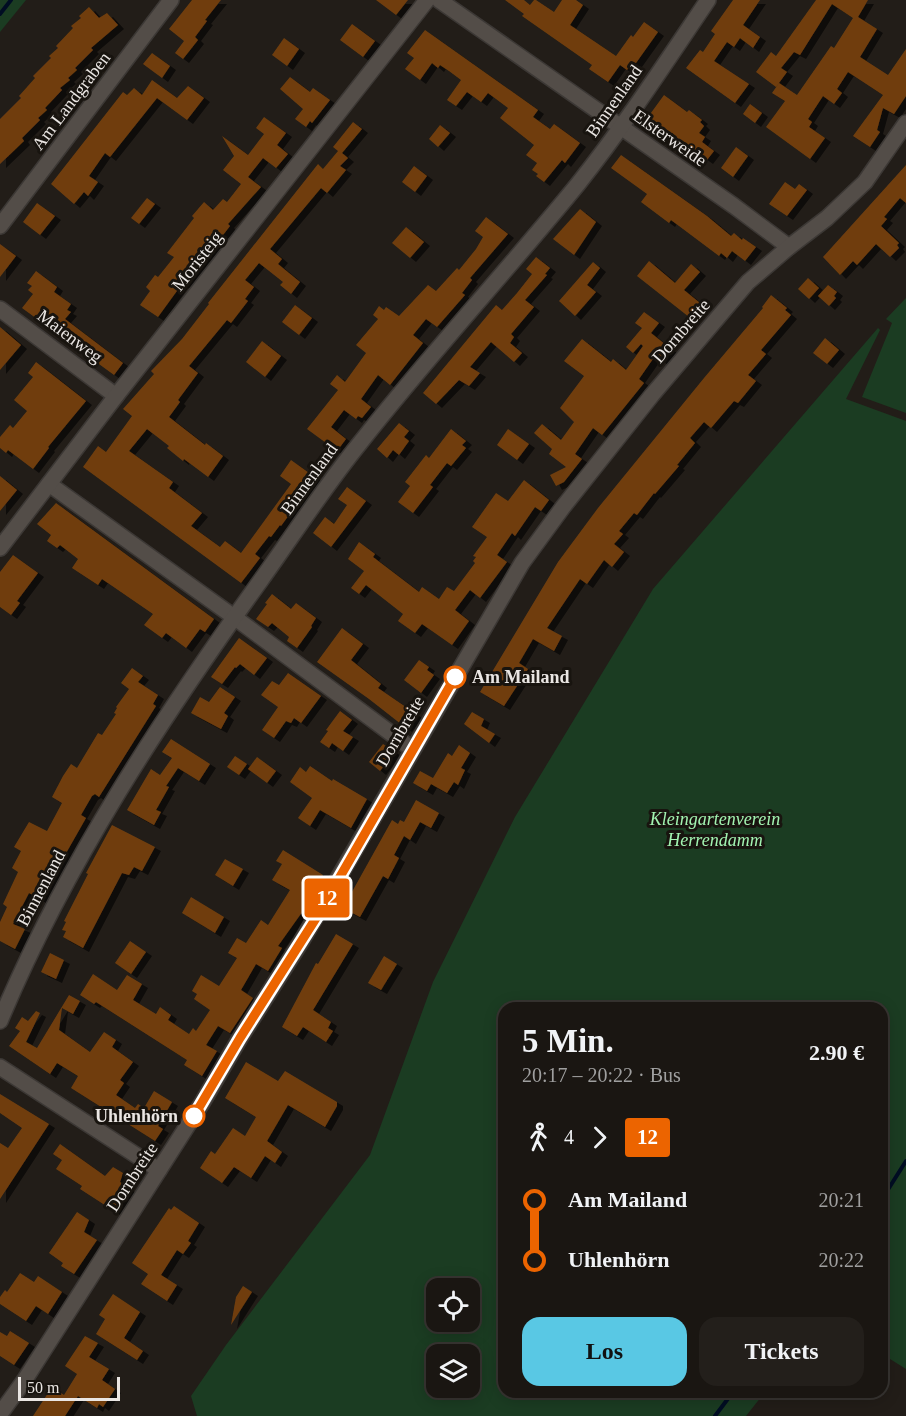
<!DOCTYPE html>
<html lang="de">
<meta charset="utf-8">
<style>
:root{--surface:#1a1612;--page:#231f1b;--text:#f1f3f6;--muted:#9f9f9f;--line:#383532;--accent:#59c8e4}
body{margin:0;font-family:Georgia,serif;background:var(--page);color:var(--text);height:100vh;display:flex;flex-direction:column;font-size:22px;white-space:nowrap}
*{box-sizing:border-box;margin:0}
p{font-size:20px;color:var(--muted)}
.icon{flex:none;width:33px;height:33px;fill:none;stroke:currentColor;stroke-width:2;stroke-linecap:round;stroke-linejoin:round}
.map{position:relative;flex:1;overflow:hidden}
.drawer{position:absolute;left:498px;top:1002px;width:390px;height:396px;display:flex;flex-direction:column;background:var(--surface);border-radius:18px;box-shadow:0 3px 15px #0003,0 0 0 2px var(--line)}
.drawer>*{flex:none}
.badge{padding:0 12px;border-radius:4px;font-size:21px;line-height:39px}
.controls{position:absolute;left:426px;top:1278px;display:grid;gap:12px}
.controls a{display:grid;place-items:center;width:54px;height:54px;border-radius:12px;background:var(--surface);box-shadow:0 3px 15px #0003,0 0 0 2px var(--line);font-size:30px}
.scale{position:absolute;left:18px;bottom:15px;width:102px;box-sizing:border-box;padding-left:6px;border:3px solid #eae6e3;border-top:0;font-size:16px;line-height:21px;white-space:nowrap;color:#eae6e3;-webkit-text-stroke:4px #18140f;paint-order:stroke}
.map>.badge{position:absolute;translate:-50% -50%;box-shadow:0 0 0 3px #fff}
.legs{display:flex;align-items:center;gap:9px;height:66px;padding:0 24px;font-size:20px}
.legs p{margin-inline-start:auto}
.head{display:flex;align-items:center;justify-content:space-between;height:102px;padding:0 24px}
h1{font-size:33px;font-weight:600;line-height:45px}
.cta{display:flex;gap:12px;margin-top:auto;padding:12px 24px}
.cta a{flex:1;height:69px;border-radius:18px;background:var(--accent);color:#111;font-size:24px;font-weight:600;line-height:69px;text-align:center}
.cta a+a{background:var(--page);color:var(--text)}
ul{padding:0 24px;list-style:none}
li{display:flex;align-items:center;gap:21px;height:60px;font-size:22px}
li i{display:grid;place-items:center;width:9px;height:100%;margin:0 8px;background:currentColor}
li i::after{content:'';width:15px;height:15px;margin:-8px;border:4px solid;border-radius:50%;background:var(--surface)}
li p{margin-inline-start:auto}
li:first-child i{background:linear-gradient(#0000 50%,currentColor 0)}
li:last-child i{background:linear-gradient(currentColor 50%,#0000 0)}
.map>svg:first-child{display:block}
.green{fill:#1b3c22;fill-rule:evenodd}
.lines{fill:none;stroke-linecap:round;stroke-linejoin:round}
.stream{stroke:#000d23;stroke-width:4}
.building{fill:#6f3e0f;filter:url(#shadow)}
.street-casing{stroke:#3c3835;stroke-width:18}
.street{stroke:#534d48;stroke-width:15}
.line-1-casing{stroke:#fff;stroke-width:14}
.line-1{stroke:#ec6400;stroke-width:9}
.stop-1-dot{fill:#fff;stroke:#ec6400;stroke-width:3}
.labels{text-anchor:middle;stroke-width:6;stroke-linejoin:round;paint-order:stroke}
.street-label{font-size:18px;fill:#eae6e3;stroke:#18140f}
.stop-label{font-size:18px;font-weight:bold;fill:#eae6e3;stroke:#18140f;text-anchor:start}
.park-label{font-size:18px;font-style:italic;fill:#a2f3b1;stroke:#18140f}
</style>
<div class="map">
<svg width="906" height="1416" viewBox="0 0 906 1416">
<defs>
<filter id="shadow"><feDropShadow dx="6" dy="4" stdDeviation="0" flood-color="#0009"/></filter>
</defs>
<rect width="100%" height="100%" fill="#221d18"/>
<g class="green">
<path d="M0,0H26L0,32Z"/>
<path d="M906,298V413L862,397L892,323L886,319Z"/>
<path d="M878,328L880,330L846,399L906,421V1369L882,1354V1008H504V1392H765L746,1416H197L191,1396L226,1345L370,1155L433,982L515,817L653,589ZM436,1288H470V1322H436ZM470,1354V1388H436V1354Z"/>
</g>
<g class="lines">
<g class="stream">
<path d="M0,14L11,0"/>
<path d="M882,1199L906,1161"/>
<path d="M715,1416L733,1392"/>
</g>
</g>
<g class="building">
<path d="M192,0H221L205,20L207,21L195,37L198,40L183,59L175,53L184,41L169,29Z"/>
<path d="M376,0H408L396,15Z"/>
<path d="M505,0H524L530,5L534,0H536L554,12L562,0H576L583,5L570,25L616,56L631,35L633,37L644,22L658,32L636,63L633,62L627,70L620,65L608,82L589,69L592,65L522,16L524,14Z"/>
<path d="M733,0H760L743,25L760,37L753,48L740,38L734,47L727,42L714,61L749,84L735,103L686,68L700,50L703,52L715,34L711,31Z"/>
<path d="M816,0H868L858,17L877,29L860,57L888,75L906,49V96L894,114L883,108L877,130L880,132L870,147L853,136L883,95L848,72L837,89L842,93L834,104L823,96L808,119L812,122L809,127L825,138L810,159L766,127L785,101L772,93L779,83L797,95L831,46L834,48L853,18L832,4L800,55L794,52L781,68L787,72L776,87L756,72L771,52L776,56Z"/>
<path d="M89,7L99,18L107,13L118,25L91,48L93,50L75,68L77,70L68,78L70,80L60,88L62,90L45,108L47,110L38,118L40,120L22,138L24,141L0,164V119L21,98L19,96L35,78L33,76L51,58L49,56L58,48L56,46L73,28L71,26L81,18L79,16Z"/>
<path d="M352,24L375,41L363,57L340,40Z"/>
<path d="M425,30L538,110L533,117L550,129L554,124L580,143L565,163L562,160L544,182L536,176L538,174L532,170L537,163L526,155L534,145L500,118L508,108L488,93L481,102L467,92L456,106L447,100L461,80L449,71L440,65L438,68L432,63L420,80L405,69L414,58L407,53Z"/>
<path d="M284,38L299,49L287,66L272,55Z"/>
<path d="M152,53L170,66L162,78L143,64Z"/>
<path d="M290,77L310,92L313,88L330,100L312,123L310,121L306,127L295,119L303,109L280,89Z"/>
<path d="M152,80L177,98L188,86L204,98L187,120L157,98L110,157L105,153L89,176L98,182L88,196L84,192L74,204L51,184L123,92L127,95L134,88L142,95Z"/>
<path d="M664,95L687,112L689,110L702,120L700,122L704,126L699,133L705,137L702,142L714,151L707,160L648,117Z"/>
<path d="M750,104L762,113L755,123L743,114Z"/>
<path d="M264,117L286,133L277,145L288,154L276,168L263,158L248,177L261,187L228,224L230,226L213,248L215,249L184,285L182,284L158,317L140,305L150,291L146,287L155,275L158,277L174,257L167,253L194,218L192,216L204,202L213,210L223,199L227,202L241,184L223,170L234,156L222,136L248,155L264,134L256,128Z"/>
<path d="M353,122L362,129L342,153L348,158L340,166L346,170L327,193L321,188L270,249L282,259L278,264L300,282L291,294L280,285L283,282L259,263L245,280L254,287L245,299L248,301L231,323L227,320L189,366L198,373L178,400L180,402L169,417L205,445L206,443L223,456L208,477L184,459L183,461L167,448L169,446L147,429L129,451L173,482L169,488L202,513L191,526L220,547L225,541L241,553L291,484L280,476L291,460L316,478L281,526L280,525L271,537L269,536L255,554L260,558L241,583L83,467L98,446L106,452L132,416L123,409L154,374L151,371L182,339L209,304L208,303L318,164L323,169L338,151L333,147Z"/>
<path d="M440,125L450,133L438,147L429,139Z"/>
<path d="M736,147L748,156L733,177L721,168Z"/>
<path d="M621,155L707,216L731,236L734,233L742,240L743,238L756,247L745,261L732,251L727,258L721,253L719,256L671,220L669,223L641,202L647,194L611,168Z"/>
<path d="M906,165V203L900,198L884,217L887,219L881,226L899,243L897,245L899,248L890,257L876,244L857,265L853,261L840,275L823,257Z"/>
<path d="M414,166L427,176L415,192L402,182Z"/>
<path d="M785,182L795,189L799,184L807,190L787,216L769,204Z"/>
<path d="M147,198L155,204L139,224L131,218Z"/>
<path d="M37,203L55,216L40,235L23,222Z"/>
<path d="M580,209L596,222L574,255L553,239Z"/>
<path d="M486,217L508,234L470,278L472,280L462,293L465,295L437,327L426,319L413,335L423,343L390,385L378,375L361,399L371,407L362,418L358,416L356,419L344,410L331,427L346,439L337,451L307,429L338,390L330,384L337,375L345,382L366,353L356,345L378,319L373,315L379,306L384,310L386,307L399,316L428,285L436,291L457,268L459,270L476,249L483,237L475,231Z"/>
<path d="M406,227L424,242L410,258L392,243Z"/>
<path d="M0,244L16,256L0,277Z"/>
<path d="M536,257L550,268L545,274L547,275L525,300L534,307L511,334L514,337L510,343L522,353L514,362L491,342L470,367L480,373L469,386L459,380L436,404L423,393L496,305L502,310L517,293L532,274L526,269Z"/>
<path d="M649,261L675,283L691,264L700,272L684,290L700,303L689,317L637,276Z"/>
<path d="M593,262L600,268L587,285L596,292L575,316L559,301Z"/>
<path d="M36,271L57,287L54,292L71,304L67,310L71,312L65,319L123,363L114,375L22,308L33,294L28,290L32,286L27,283Z"/>
<path d="M808,278L819,288L809,299L798,289Z"/>
<path d="M828,285L837,292L834,296L836,298L829,306L818,296Z"/>
<path d="M771,295L787,308L785,310L791,315L761,350L766,354L748,375L756,381L738,403L734,401L711,428L704,422L690,438L695,443L677,465L679,466L655,494L654,493L637,515L634,513L619,531L623,534L614,544L624,552L612,567L604,560L587,584L580,579L547,628L562,636L554,651L533,639L519,663L528,669L504,706L480,692L558,562L598,508L704,378L763,308L762,307Z"/>
<path d="M295,305L312,318L299,335L282,322Z"/>
<path d="M644,312L659,323L651,333L671,349L662,361L655,356L639,379L644,383L602,435L593,428L575,454L582,459L564,482L556,486L550,475L566,467L549,454L552,449L534,433L542,424L561,440L574,422L560,408L584,376L564,361L582,339L611,362L613,359L626,370L643,346L641,344L633,353L626,347L642,328L635,323Z"/>
<path d="M0,327L21,345L0,370Z"/>
<path d="M825,338L839,350L827,364L813,353Z"/>
<path d="M262,341L281,356L265,377L246,362Z"/>
<path d="M36,362L86,401L48,447L49,448L33,469L8,450L6,453L0,448V437L10,425L13,428L27,411L14,400L33,377L28,373Z"/>
<path d="M399,423L409,431L404,437L409,441L399,455L393,450L387,458L377,449Z"/>
<path d="M451,429L466,441L462,445L466,448L451,466L447,463L430,485L433,487L413,513L398,502L410,486L405,482L426,455L429,458Z"/>
<path d="M508,429L529,444L517,460L497,445Z"/>
<path d="M0,476L17,490L0,511Z"/>
<path d="M524,480L549,500L541,511L535,507L515,536L512,533L497,555L507,562L480,598L470,590L455,610L469,621L452,645L422,624L415,633L398,621L403,614L366,585L359,594L351,588L364,571L348,559L359,542L375,554L373,557L419,592L422,587L439,599L447,587L454,591L475,563L473,561L476,557L473,556L487,537L472,527L496,493L508,501Z"/>
<path d="M347,487L366,501L331,547L313,533L325,517L334,524L347,505L338,499Z"/>
<path d="M56,503L214,619L205,632L200,629L186,648L166,633L162,638L144,625L153,614L102,579L98,585L72,568L78,559L60,545L57,548L47,541L51,535L37,524Z"/>
<path d="M13,555L38,573L17,601L20,603L11,615L0,607V572Z"/>
<path d="M272,594L291,609L296,603L316,618L311,626L312,627L297,648L287,641L289,637L272,623L268,627L256,619L267,604L265,603Z"/>
<path d="M342,628L363,644L351,660L381,684L378,688L416,714L406,728L369,699L317,662Z"/>
<path d="M239,638L267,658L254,675L240,664L236,668L235,667L222,684L211,677Z"/>
<path d="M419,660L429,667L427,670L434,675L421,693L404,680Z"/>
<path d="M132,668L143,676L138,682L158,695L153,704L156,706L99,797L95,794L92,796L81,815L86,818L40,899L29,893L13,924L25,929L15,949L0,941V922L7,907L3,904L18,872L12,868L21,851L14,847L29,822L47,831L62,803L52,797L63,776L71,764L77,768L98,733L102,735L116,714L114,713L117,708L116,707L129,689L121,683Z"/>
<path d="M288,673L321,696L301,723L294,718L291,723L286,721L274,738L262,730L278,707L261,695L272,681L279,685Z"/>
<path d="M220,687L235,697L224,713L228,716L221,729L191,713L200,697L209,702Z"/>
<path d="M340,711L352,720L343,731L353,737L343,751L332,743L329,748L320,742L328,731L326,730Z"/>
<path d="M472,712L484,719L481,726L495,734L489,743L464,724Z"/>
<path d="M171,739L210,764L199,781L178,768L166,786L169,787L156,810L161,812L154,825L127,810L151,769L160,775L172,758L162,752Z"/>
<path d="M383,744L395,752L380,771L369,762Z"/>
<path d="M459,745L470,753L461,768L465,770L458,785L454,782L447,793L431,784L427,791L413,783L420,771L433,778L448,753L452,756Z"/>
<path d="M235,756L247,764L239,775L227,767Z"/>
<path d="M257,757L276,771L267,783L248,769Z"/>
<path d="M310,766L332,781L333,779L367,799L351,828L320,810L310,826L298,818L312,798L290,782L300,767L306,772Z"/>
<path d="M416,800L439,813L431,828L420,822L410,840L404,836L394,855L399,858L388,879L383,876L360,917L343,908L392,820L398,824L400,820L404,822Z"/>
<path d="M112,825L155,847L142,871L134,867L129,875L122,873L83,948L63,937L66,931L62,930L66,922L64,921L88,874L86,873Z"/>
<path d="M283,850L323,875L305,908L278,946L282,948L268,971L256,964L241,990L253,998L230,1033L218,1026L206,1045L217,1051L202,1076L184,1065L187,1060L96,1002L94,1004L80,995L93,974L117,990L127,975L142,984L133,1000L156,1014L160,1007L171,1015L168,1020L189,1034L193,1028L196,1031L210,1010L194,999L197,994L192,991L201,975L219,986L237,958L228,953L237,938L246,943L261,920L268,925L290,890L272,880L282,864L276,861Z"/>
<path d="M225,859L243,869L233,886L215,875Z"/>
<path d="M191,897L224,917L215,933L182,913Z"/>
<path d="M336,934L353,944L313,1010L331,1022L328,1028L333,1031L326,1042L303,1027L297,1036L282,1027L316,963L318,964Z"/>
<path d="M130,941L146,952L131,974L115,963Z"/>
<path d="M50,953L64,960L56,979L41,972Z"/>
<path d="M384,956L397,964L381,990L368,983Z"/>
<path d="M69,995L80,1001L73,1014L62,1008L59,1030L90,1052L104,1032L116,1040L112,1047L133,1062L120,1080L124,1083L116,1095L135,1108L138,1104L144,1108L154,1091L172,1102L158,1126L163,1129L155,1141L71,1088L78,1076L57,1063L50,1074L9,1046L20,1031L15,1028L22,1017L28,1021L36,1011L40,1013L26,1042L37,1048Z"/>
<path d="M246,1062L278,1081L285,1071L337,1102V1106L325,1127L288,1105L267,1141L282,1152L275,1163L265,1156L251,1178L234,1167L222,1183L200,1168L211,1151L215,1154L233,1128L245,1136L256,1117L225,1098Z"/>
<path d="M0,1094L49,1124L0,1199V1143L8,1148L22,1128L0,1113Z"/>
<path d="M60,1144L105,1176L113,1167L123,1173L120,1182L130,1189L114,1211L80,1189L82,1186L56,1169L62,1160L53,1154Z"/>
<path d="M174,1206L199,1223L188,1241L191,1243L183,1254L177,1250L161,1275L177,1285L167,1301L141,1284L148,1274L132,1263L169,1208L171,1210Z"/>
<path d="M77,1212L89,1220L84,1232L97,1240L74,1274L61,1266L63,1263L49,1253Z"/>
<path d="M20,1273L34,1282L38,1276L62,1292L48,1314L36,1306L26,1321L0,1304V1297L5,1290L7,1292Z"/>
<path d="M243,1286L252,1292L231,1325L236,1297Z"/>
<path d="M113,1294L140,1312L124,1338L143,1351L137,1360L96,1334L105,1319L99,1315Z"/>
<path d="M10,1331L29,1343L14,1365L0,1356V1332L7,1336Z"/>
<path d="M85,1336L98,1343L89,1357L109,1369L102,1380L115,1389L103,1407L99,1404L97,1408L78,1396L65,1416H33L52,1387L64,1395L77,1374L65,1366Z"/>
</g>
<g class="lines">
<defs>
<g id="street">
<path d="M439,0L734,206L789,247"/>
<path d="M0,226L171,0"/>
<path d="M0,309L116,396"/>
<path d="M49,484L234,617L412,749"/>
<path d="M0,548L116,396L427,0"/>
<path d="M0,1021C66,863 161,719 261,580C294,534 325,486 360,443C430,354 507,271 578,184C625,125 666,62 708,0"/>
<path d="M0,1067L159,1170"/>
<path d="M0,1414L24,1381L202,1103L240,1038L301,942L522,563L563,507L652,395L748,282L789,247L827,218L865,182L906,123"/>
</g>
</defs>
<use href="#street" class="street-casing"/>
<use href="#street" class="street"/>
</g>
<g class="lines">
<defs>
<path id="line-1" d="M194,1116L240,1038L318,915L455,677"/>
</defs>
<use href="#line-1" class="line-1-casing"/>
<use href="#line-1" class="line-1"/>
</g>
<g class="stop-1-dot">
<circle cx="455" cy="677" r="10"/>
<circle cx="194" cy="1116" r="10"/>
</g>
<g class="labels">
<g class="street-label">
<text transform="translate(71 101) rotate(-53)" y="6">Am Landgraben</text>
<text transform="translate(614 101) rotate(-55)" y="6">Binnenland</text>
<text transform="translate(670 138) rotate(35)" y="6">Elsterweide</text>
<text transform="translate(197 261) rotate(-52)" y="6">Moristeig</text>
<text transform="translate(681 331) rotate(-49)" y="6">Dornbreite</text>
<text transform="translate(70 336) rotate(37)" y="6">Maienweg</text>
<text transform="translate(309 479) rotate(-54)" y="6">Binnenland</text>
<text transform="translate(400 731) rotate(-60)" y="6">Dornbreite</text>
<text transform="translate(41 888) rotate(-62)" y="6">Binnenland</text>
<text transform="translate(132 1177) rotate(-57)" y="6">Dornbreite</text>
</g>
<g class="stop-label">
<text x="472" y="683">Am Mailand</text>
<text x="178" y="1122" text-anchor="end">Uhlenhörn</text>
</g>
<g class="park-label">
<text x="715" y="825">Kleingartenverein<tspan x="715" dy="21">Herrendamm</tspan></text>
</g>
</g>
</svg>
<div class="controls">
<a><svg class="icon" aria-label="locate" viewBox="0 0 24 24"><circle cx="12" cy="12" r="6"/><path d="M12 2v4M12 18v4M2 12h4M18 12h4"/></svg></a>
<a><svg class="icon" aria-label="layers" viewBox="0 0 24 24"><path d="M12 4l9 5-9 5-9-5zM3 14l9 5 9-5"/></svg></a>
</div>
<div class="scale">50 m</div>
<b class="badge" style="left:327px;top:898px;background:#ec6400;color:#fff">12</b>
<section class="drawer">
<div class="head"><div><h1>5 Min.</h1><p>20:17 – 20:22 · Bus</p></div><b>2.90 €</b></div>
<div class="legs"><svg class="icon" aria-label="walk" viewBox="0 0 24 24"><circle cx="13" cy="4" r="2"/><path d="M13 8l-2 6 4 7M11 14l-3 7M7 12l3-4h3l4 4"/></svg>4<svg class="icon" aria-label="forward" viewBox="0 0 24 24"><path d="M9 5l7 7-7 7"/></svg><b class="badge" style="background:#ec6400;color:#fff">12</b></div>
<ul>
<li><i style="color:#ec6400"></i><b>Am Mailand</b><p>20:21</p></li>
<li><i style="color:#ec6400"></i><b>Uhlenhörn</b><p>20:22</p></li>
</ul>
<div class="cta"><a>Los</a><a>Tickets</a></div>
</section>
</div>
